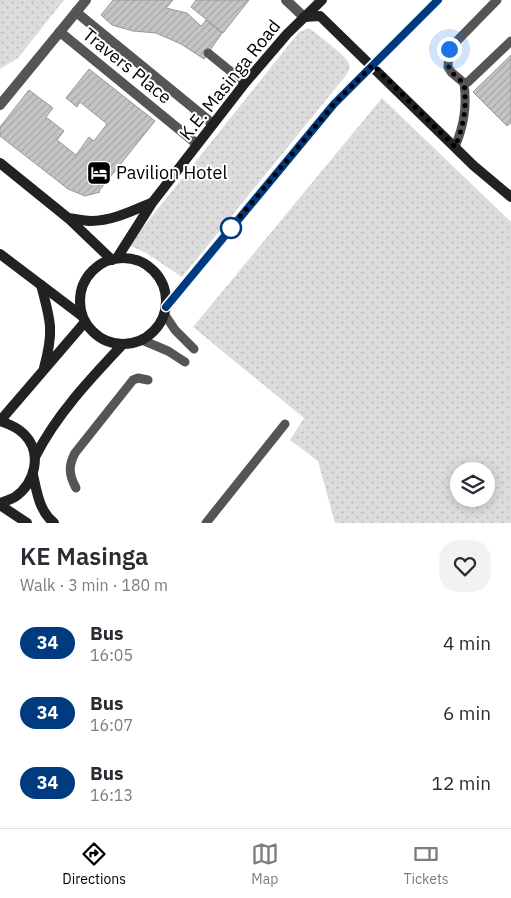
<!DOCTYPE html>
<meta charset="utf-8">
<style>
:root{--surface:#fff;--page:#f2f2f3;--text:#2b2b33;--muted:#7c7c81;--line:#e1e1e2;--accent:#000}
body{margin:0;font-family:"IBM Plex Sans",sans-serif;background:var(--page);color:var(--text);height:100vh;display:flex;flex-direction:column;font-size:19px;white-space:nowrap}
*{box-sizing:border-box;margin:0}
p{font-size:16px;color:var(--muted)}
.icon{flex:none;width:28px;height:28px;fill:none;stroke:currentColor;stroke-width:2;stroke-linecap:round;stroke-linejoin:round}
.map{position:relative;height:523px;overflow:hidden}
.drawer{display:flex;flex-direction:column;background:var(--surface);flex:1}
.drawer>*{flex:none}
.badge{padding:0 10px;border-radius:16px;font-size:18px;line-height:32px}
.controls{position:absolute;left:450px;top:462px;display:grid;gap:10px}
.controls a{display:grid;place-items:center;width:45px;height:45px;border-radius:50%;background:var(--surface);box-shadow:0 2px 12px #0003;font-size:25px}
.you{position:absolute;width:25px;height:25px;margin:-12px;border:4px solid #fff;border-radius:50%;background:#1a73e8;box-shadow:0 0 0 8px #1a73e833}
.map>.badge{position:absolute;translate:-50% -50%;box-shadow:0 0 0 2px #fff}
.round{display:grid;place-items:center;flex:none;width:52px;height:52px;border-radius:20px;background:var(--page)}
.headline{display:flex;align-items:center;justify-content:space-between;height:85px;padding:0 20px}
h1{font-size:24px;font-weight:600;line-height:38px}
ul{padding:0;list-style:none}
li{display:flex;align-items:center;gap:15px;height:70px;padding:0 20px}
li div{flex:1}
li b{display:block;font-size:19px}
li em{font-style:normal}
li .badge{min-width:55px;font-weight:700;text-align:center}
.dock{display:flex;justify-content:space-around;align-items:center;height:70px;border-top:1px solid var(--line);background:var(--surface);font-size:14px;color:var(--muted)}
.dock a{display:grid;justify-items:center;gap:2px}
.dock .current{color:var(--accent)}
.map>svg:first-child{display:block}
.grass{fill:url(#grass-dots);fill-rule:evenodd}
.building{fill:url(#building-hatch);stroke:#999}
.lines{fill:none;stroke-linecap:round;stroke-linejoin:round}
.lane{stroke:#555;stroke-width:9}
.street{stroke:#555;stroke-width:10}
.secondary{stroke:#222;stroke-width:10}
.line-casing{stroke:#fff;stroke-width:11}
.line{stroke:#003b80;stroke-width:8}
.walk{stroke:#000;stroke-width:5;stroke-dasharray:0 9}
.stop-dot{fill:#fff;stroke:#003b80;stroke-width:2.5}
.labels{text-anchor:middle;stroke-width:4;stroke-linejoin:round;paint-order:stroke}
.street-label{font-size:18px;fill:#000;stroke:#fff}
.poi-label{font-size:18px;fill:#000;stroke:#fff;text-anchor:start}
</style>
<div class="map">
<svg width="511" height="523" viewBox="0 0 511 523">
<defs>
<pattern id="grass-dots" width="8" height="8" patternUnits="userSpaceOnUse" patternTransform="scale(1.25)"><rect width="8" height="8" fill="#dcdcdc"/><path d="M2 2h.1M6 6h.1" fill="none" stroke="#bbb" stroke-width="1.8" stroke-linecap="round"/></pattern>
<pattern id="building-hatch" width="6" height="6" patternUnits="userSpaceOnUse" patternTransform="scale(1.25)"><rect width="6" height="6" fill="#c4c4c4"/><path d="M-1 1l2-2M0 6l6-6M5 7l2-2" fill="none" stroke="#a7a7a7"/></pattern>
</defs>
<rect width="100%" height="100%" fill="#fff"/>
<g class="grass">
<path d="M0,0H64L18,58L0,69Z"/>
<path d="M309,28C316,33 346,56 349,63C351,69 347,74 344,78L182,277L146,253L129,245L299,32Z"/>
<path d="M382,98L511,222V523H335L318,461L290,440L304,418L193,327ZM459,471H486V499H459Z"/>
</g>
<g class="building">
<path d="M113,0H173L166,8L187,13L201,26L206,20L222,33L204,59L181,44L156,33L133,31L112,25L101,15Z"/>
<path d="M196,0H249L223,33L191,7Z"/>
<path d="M511,55V123L507,126L473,92Z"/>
<path d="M89,69L155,121L99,191L100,192L85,196L68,189L0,136V127L29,90L53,108L46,117L64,131L57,140L76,155L89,137L94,141L107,124L80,102L77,107L66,98Z"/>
</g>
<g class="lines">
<g class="lane">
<path d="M497,0L449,49L448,67L451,72L464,83L468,82L511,41"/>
<path d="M208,53L245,83"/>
<path d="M455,147C464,125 467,107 464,83"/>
<path d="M165,315L175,330L194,349"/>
<path d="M142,340L168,351L185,362"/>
<path d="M76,488C69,475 68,466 75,453L133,380L138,378L148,380"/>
<path d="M206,523L285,424"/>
</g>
<g class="street">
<path d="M286,0L304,17"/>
<path d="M76,12L213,124"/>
<path d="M60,32L197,144"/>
<path d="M0,105L86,0"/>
</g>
<g class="secondary">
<path d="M304,17L320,16L474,166L511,197"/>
<path d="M0,163L68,218L112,260"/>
<path d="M68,218C76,219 84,221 91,221C112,221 132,211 151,203"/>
<path d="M0,254L82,316"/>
<circle cx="123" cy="301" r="43"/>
<path d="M117,258L152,203L245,83L287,34L322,0"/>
<path d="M41,285C51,322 54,331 44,368"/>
<path d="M166,307L334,104L438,0"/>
<path d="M0,421L85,322"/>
<path d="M0,421C9,424 17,427 24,434C43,453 35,483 15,497C10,500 5,501 0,503"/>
<path d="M35,457C56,415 90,379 123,344"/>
<path d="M33,475C37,492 39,511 54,523"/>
<path d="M0,505L27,523"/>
</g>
</g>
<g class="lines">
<defs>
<path id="line" d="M166,307L334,104L438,0"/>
</defs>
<use href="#line" class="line-casing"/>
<use href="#line" class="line"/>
<path class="walk" d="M231,228L230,229L334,104L373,65L455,147C464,125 467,107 464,83C450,72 445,68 449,49"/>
</g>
<defs>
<symbol id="hotel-square" viewBox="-11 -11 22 22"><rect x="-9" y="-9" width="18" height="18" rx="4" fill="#000" stroke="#fff"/><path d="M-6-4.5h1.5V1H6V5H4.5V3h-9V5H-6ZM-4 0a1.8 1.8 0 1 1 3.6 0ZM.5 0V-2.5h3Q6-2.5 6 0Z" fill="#fff"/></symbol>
</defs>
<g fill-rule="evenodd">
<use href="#hotel-square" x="85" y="159" width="28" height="28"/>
</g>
<circle class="stop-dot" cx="231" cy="228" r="10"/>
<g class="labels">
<g class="street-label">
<text transform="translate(127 66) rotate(39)" y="6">Travers Place</text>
<text transform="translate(230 80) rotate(-51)" y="6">K.E. Masinga Road</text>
</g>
<g class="poi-label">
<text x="116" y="179">Pavilion Hotel</text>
</g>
</g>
</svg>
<div class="controls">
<a><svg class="icon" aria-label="layers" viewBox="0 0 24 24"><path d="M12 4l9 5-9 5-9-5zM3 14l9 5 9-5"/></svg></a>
</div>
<div class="you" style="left:449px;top:49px"></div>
</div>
<section class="drawer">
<div class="headline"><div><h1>KE Masinga</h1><p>Walk · 3 min · 180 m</p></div><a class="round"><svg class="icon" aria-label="heart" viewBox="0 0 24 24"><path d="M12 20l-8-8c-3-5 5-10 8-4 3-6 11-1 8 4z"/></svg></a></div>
<ul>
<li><span class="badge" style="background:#003b80;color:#fff">34</span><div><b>Bus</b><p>16:05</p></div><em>4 min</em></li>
<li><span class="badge" style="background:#003b80;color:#fff">34</span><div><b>Bus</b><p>16:07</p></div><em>6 min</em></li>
<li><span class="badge" style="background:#003b80;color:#fff">34</span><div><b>Bus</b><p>16:13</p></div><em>12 min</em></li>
</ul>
</section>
<nav class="dock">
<a class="current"><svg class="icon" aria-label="directions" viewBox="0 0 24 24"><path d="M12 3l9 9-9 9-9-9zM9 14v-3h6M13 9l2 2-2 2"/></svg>Directions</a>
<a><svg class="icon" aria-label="map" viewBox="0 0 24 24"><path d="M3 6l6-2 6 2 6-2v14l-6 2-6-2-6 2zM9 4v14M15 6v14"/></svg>Map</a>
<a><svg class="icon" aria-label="tickets" viewBox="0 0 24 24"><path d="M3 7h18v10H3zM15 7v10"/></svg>Tickets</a>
</nav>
